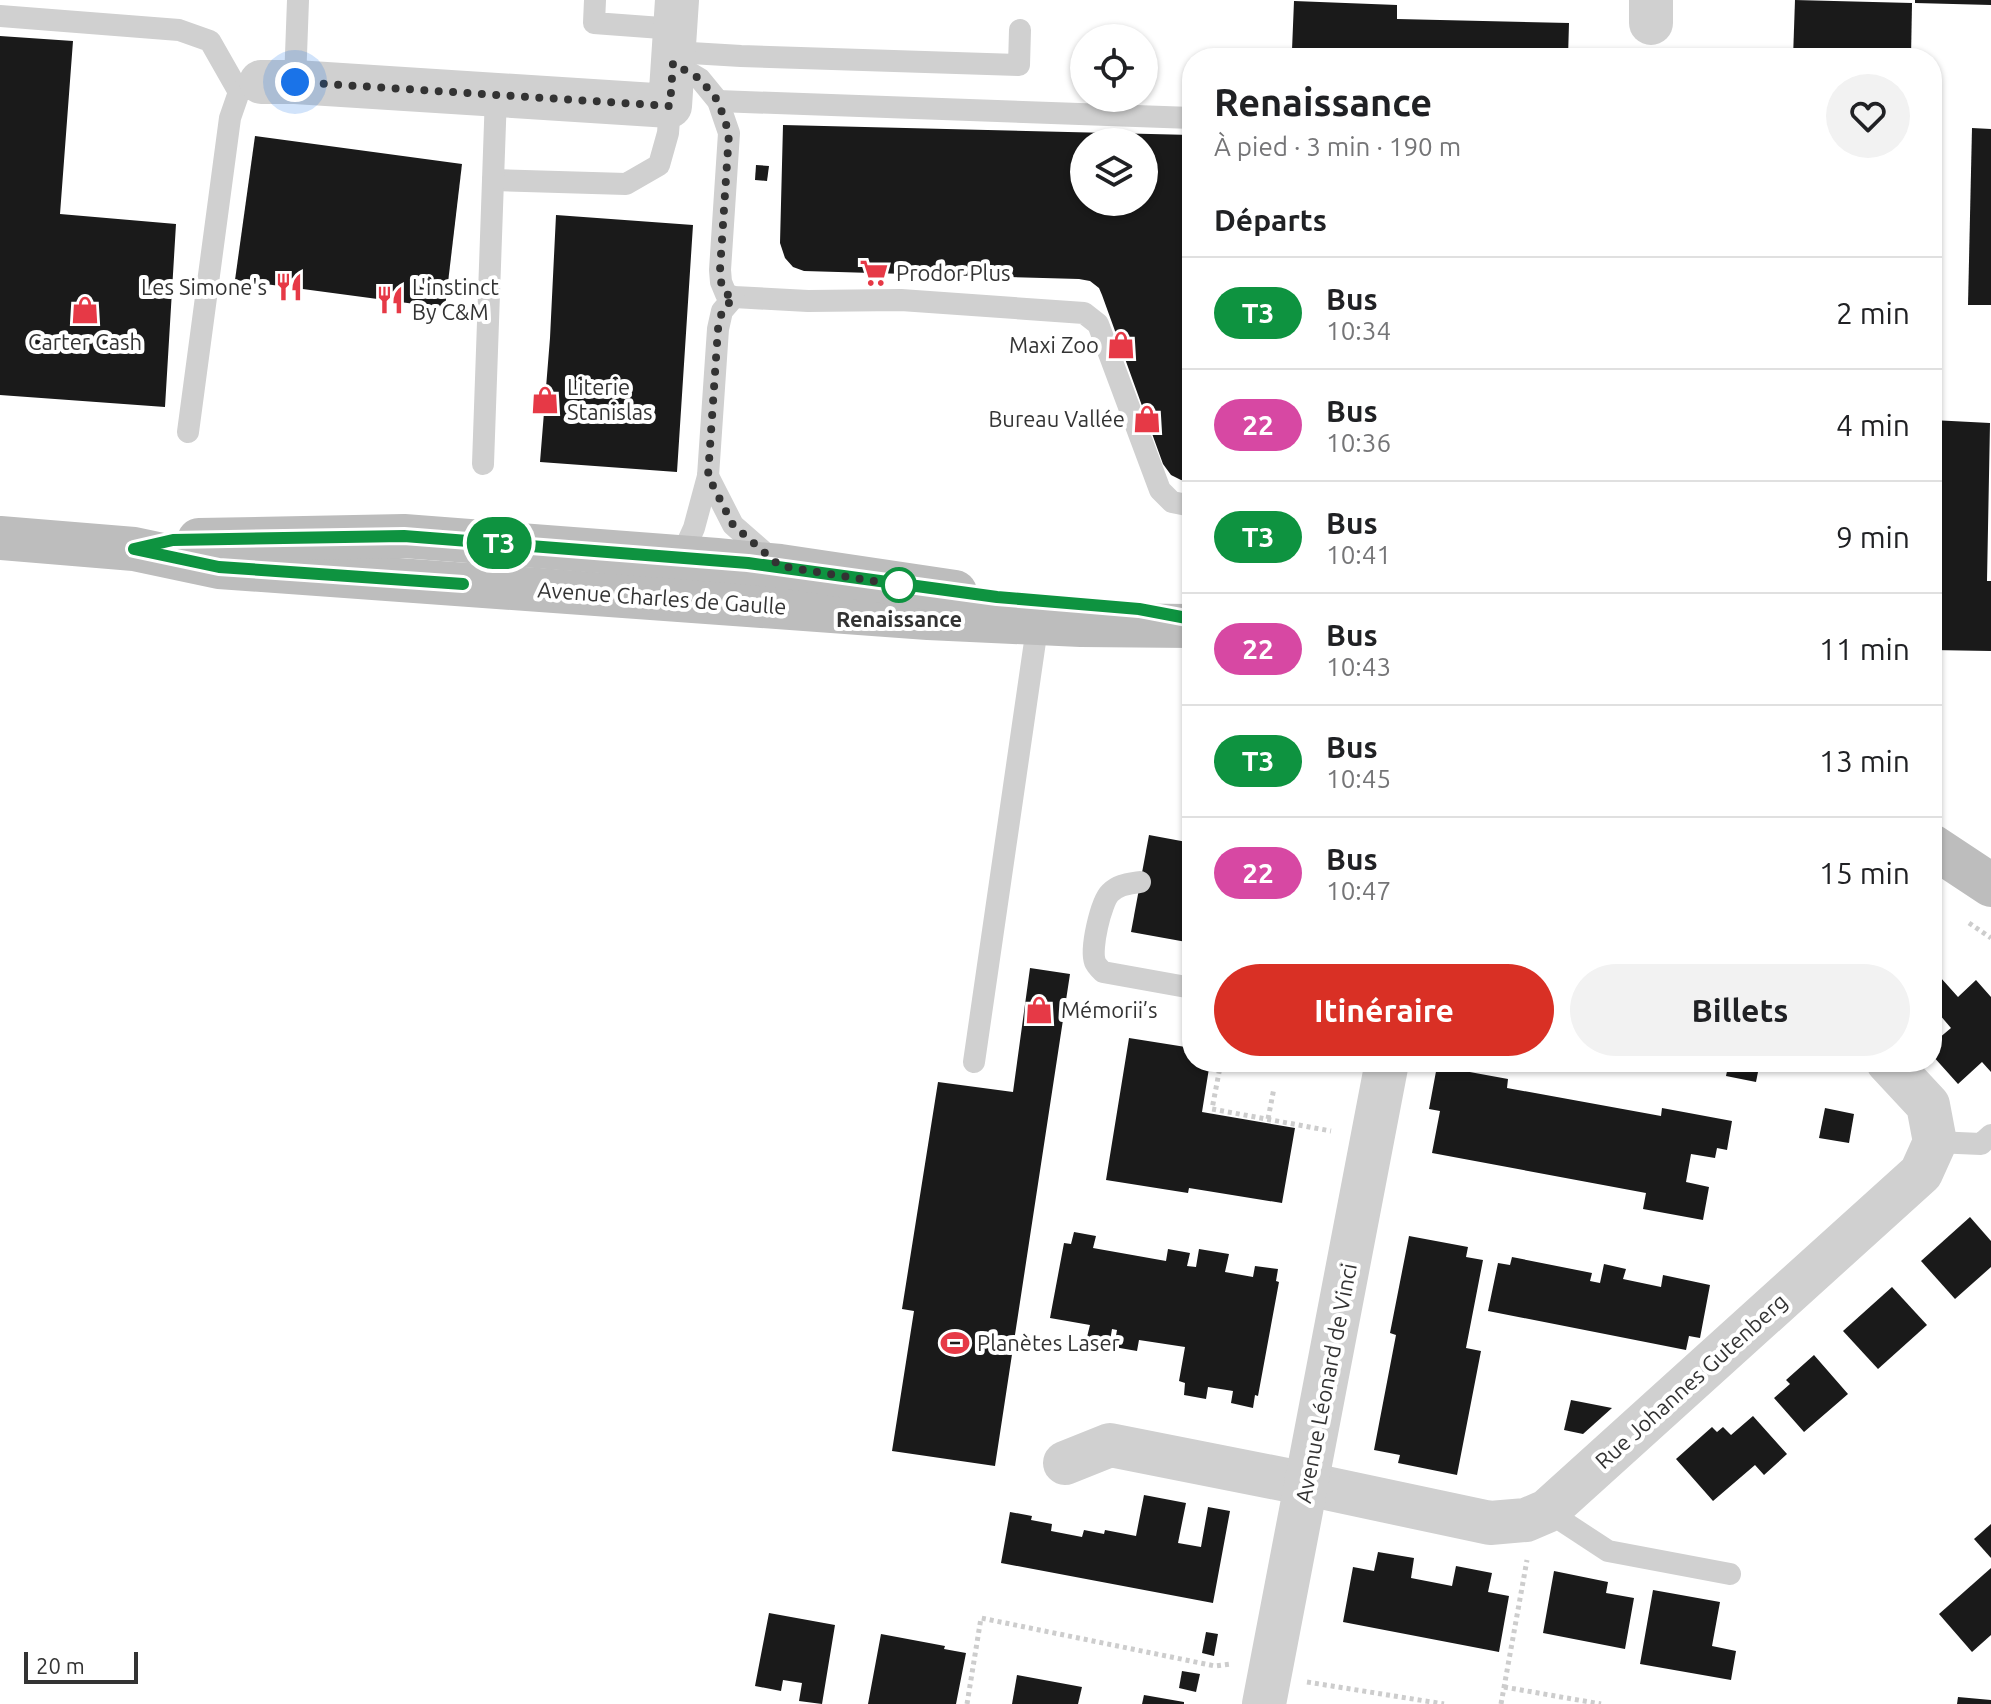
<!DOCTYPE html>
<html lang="fr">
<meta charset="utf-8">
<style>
:root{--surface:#fff;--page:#f2f2f2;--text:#202124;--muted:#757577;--line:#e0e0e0;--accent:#d93025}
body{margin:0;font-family:Ubuntu,sans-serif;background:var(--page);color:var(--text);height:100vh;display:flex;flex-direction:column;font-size:30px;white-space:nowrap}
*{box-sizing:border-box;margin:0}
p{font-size:26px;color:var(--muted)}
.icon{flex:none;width:44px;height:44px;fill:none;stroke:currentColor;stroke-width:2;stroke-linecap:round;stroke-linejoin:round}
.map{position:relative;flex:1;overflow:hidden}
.panel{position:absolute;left:1182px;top:48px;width:760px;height:1024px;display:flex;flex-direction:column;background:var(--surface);border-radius:32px;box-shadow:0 2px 6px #0004}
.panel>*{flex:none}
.badge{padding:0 16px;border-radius:26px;font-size:28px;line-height:52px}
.controls{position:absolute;left:1070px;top:24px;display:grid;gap:16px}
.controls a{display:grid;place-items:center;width:88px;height:88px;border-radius:50%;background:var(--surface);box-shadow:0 2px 6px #0004;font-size:40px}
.scale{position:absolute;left:24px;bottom:20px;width:114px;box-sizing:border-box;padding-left:8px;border:4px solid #333;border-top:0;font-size:22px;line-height:28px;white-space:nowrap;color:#333;-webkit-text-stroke:6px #fff;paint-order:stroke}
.you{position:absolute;width:40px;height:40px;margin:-20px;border:6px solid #fff;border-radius:50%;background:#1a73e8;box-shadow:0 0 0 12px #1a73e833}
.map>.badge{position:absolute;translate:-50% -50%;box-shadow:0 0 0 4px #fff}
h2{padding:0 32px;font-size:30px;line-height:72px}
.round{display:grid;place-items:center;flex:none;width:84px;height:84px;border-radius:42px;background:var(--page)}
.head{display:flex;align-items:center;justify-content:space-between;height:136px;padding:0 32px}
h1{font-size:38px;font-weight:700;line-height:60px}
.cta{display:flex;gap:16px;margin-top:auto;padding:16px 32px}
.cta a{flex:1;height:92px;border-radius:48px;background:var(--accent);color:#fff;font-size:32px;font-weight:700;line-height:92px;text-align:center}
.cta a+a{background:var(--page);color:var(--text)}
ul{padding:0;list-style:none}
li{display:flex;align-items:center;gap:24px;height:112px;padding:0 32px;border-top:2px solid var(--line)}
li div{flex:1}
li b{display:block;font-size:30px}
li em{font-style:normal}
li .badge{min-width:88px;font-weight:700;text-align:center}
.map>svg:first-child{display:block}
.building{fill:#1a1a1a;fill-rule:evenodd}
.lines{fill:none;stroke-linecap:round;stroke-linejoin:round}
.path{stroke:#cdcdcd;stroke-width:5;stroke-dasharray:4 4;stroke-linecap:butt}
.lane{stroke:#d0d0d0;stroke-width:22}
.street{stroke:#d0d0d0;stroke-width:44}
.secondary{stroke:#bdbdbd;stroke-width:44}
.line-casing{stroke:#fff;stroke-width:18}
.line{stroke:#0e9340;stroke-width:12}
.walk{stroke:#333;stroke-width:8;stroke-dasharray:0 14.4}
.stop-dot{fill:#fff;stroke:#0e9340;stroke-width:4}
.labels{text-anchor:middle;stroke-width:8;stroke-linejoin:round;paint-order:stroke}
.poi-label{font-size:22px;fill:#333;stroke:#fff;text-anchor:start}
.street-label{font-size:22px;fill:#333;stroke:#fff}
.stop-label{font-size:22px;font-weight:bold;fill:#333;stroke:#fff}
</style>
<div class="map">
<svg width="1991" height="1704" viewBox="0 0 1991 1704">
<rect width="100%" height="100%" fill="#fff"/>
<g class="building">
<path d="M1795,0L1912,3L1911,58H1793Z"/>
<path d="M1915,0H1991V5L1915,3Z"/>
<path d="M1294,1L1397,5V19L1569,23L1568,58H1396V53L1292,50Z"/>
<path d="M0,36L73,41L60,214L176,224L165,407L0,395Z"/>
<path d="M783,125L1192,135V482L1181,480L1171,475L1163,464L1102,295L1099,288L1090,281L1079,279L804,271L793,267L785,258L780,243ZM1084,142H1144V202H1084Z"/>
<path d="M1972,128L1991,129V305H1968Z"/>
<path d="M255,136L462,164L445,308L235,280Z"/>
<path d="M756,165L769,166L767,181L755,180Z"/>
<path d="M556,215L693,225L677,472L540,462L550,338Z"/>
<path d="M1932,420L1990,423L1987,581H1991V651L1932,650Z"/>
<path d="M1149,835L1192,843V943L1131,932Z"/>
<path d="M1030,968L1070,974L995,1466L892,1451L914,1311L902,1309L938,1082L1013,1092Z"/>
<path d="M1932,968L1958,997L1976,980L1991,997V1072L1982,1062L1958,1084L1932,1055V1044L1951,1028L1939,1014L1932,1021Z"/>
<path d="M1129,1038L1192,1048V1062H1210L1202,1112L1295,1128L1282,1203L1189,1188L1188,1193L1106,1180Z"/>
<path d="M1729,1062H1760L1756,1082L1726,1076Z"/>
<path d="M1437,1066L1508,1079L1507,1088L1661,1116L1662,1108L1732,1121L1727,1150L1717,1148L1715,1158L1691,1154L1686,1182L1709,1187L1703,1220L1643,1209L1646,1193L1432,1153L1440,1111L1429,1109Z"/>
<path d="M1825,1108L1854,1114L1849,1143L1819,1138Z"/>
<path d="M1970,1217L1991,1241V1267L1955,1299L1921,1261Z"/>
<path d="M1074,1232L1096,1236L1093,1248L1166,1261L1168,1249L1190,1253L1187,1266L1196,1267L1199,1249L1229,1254L1225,1272L1253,1277L1255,1266L1278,1269L1276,1281L1279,1282L1258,1396L1255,1395L1253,1408L1231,1403L1233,1391L1208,1387L1206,1399L1184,1395L1185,1383L1179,1381L1185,1347L1139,1340L1137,1351L1114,1347L1117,1330L1112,1329L1110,1341L1087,1337L1090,1325L1050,1318L1064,1243L1071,1244Z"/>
<path d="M1409,1236L1468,1247L1466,1257L1483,1260L1466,1348L1481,1351L1457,1475L1398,1463L1400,1455L1374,1450L1396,1335L1390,1333Z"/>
<path d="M1512,1257L1592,1273L1590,1281L1600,1283L1604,1264L1626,1269L1623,1279L1661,1287L1663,1275L1710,1285L1700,1338L1689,1336L1686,1350L1488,1311L1498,1263L1510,1265Z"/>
<path d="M1892,1287L1927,1325L1878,1369L1843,1331Z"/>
<path d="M1814,1355L1848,1394L1804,1432L1774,1398L1790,1384L1786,1380Z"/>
<path d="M1571,1400L1612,1408L1583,1434L1564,1430Z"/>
<path d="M1753,1416L1787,1454L1764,1475L1755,1465L1713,1501L1676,1459L1712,1427L1717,1432L1723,1427L1731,1435Z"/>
<path d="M1144,1495L1186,1503L1178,1543L1201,1547L1208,1507L1230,1511L1213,1603L1001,1563L1010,1512L1032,1516L1031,1520L1052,1524L1051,1531L1082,1537L1084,1530L1104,1534L1105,1530L1136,1536Z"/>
<path d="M1991,1524V1558L1974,1539Z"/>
<path d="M1378,1552L1414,1558L1411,1578L1452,1586L1456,1566L1492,1573L1488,1592L1509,1596L1499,1652L1343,1622L1353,1567L1374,1571Z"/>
<path d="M1991,1568V1635L1972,1652L1939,1614Z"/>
<path d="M1554,1571L1608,1582L1606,1593L1634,1598L1625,1649L1543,1633Z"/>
<path d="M1653,1590L1720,1602L1712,1646L1736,1651L1731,1680L1640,1664Z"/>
<path d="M769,1613L835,1625L822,1704L799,1701L802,1683L783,1680L781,1691L755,1686Z"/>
<path d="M1206,1632L1218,1634L1214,1656L1202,1653Z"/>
<path d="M881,1634L945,1646L944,1649L966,1653L956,1704H868Z"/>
<path d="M1182,1671L1200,1674L1196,1692L1179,1688Z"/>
<path d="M1017,1675L1082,1687L1078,1704H1012Z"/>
<path d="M1144,1695L1184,1702V1704H1142Z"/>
<path d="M1958,1697L1991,1700V1704H1957Z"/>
</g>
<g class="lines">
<g class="path">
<path d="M1969,923L1991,938"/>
<path d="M1221,1062L1212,1109L1331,1131"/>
<path d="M1268,1119L1274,1088"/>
<path d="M1307,1682L1444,1704"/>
<path d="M1504,1687L1601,1704"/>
<path d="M967,1704L981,1618L1215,1666L1230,1664"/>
<path d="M1501,1704L1527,1560"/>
</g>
<g class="lane">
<path d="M595,0L594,23L675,29"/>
<path d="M0,16L179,30L210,41L239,92"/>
<path d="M674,52L741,56L1019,65L1020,30"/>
<path d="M673,63L700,79L718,101L729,133L720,270L721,282L726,294L734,297L808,301L901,300L1084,313L1098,324L1160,490L1172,502L1192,506"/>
<path d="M295,82L298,0"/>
<path d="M718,101L1192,118"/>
<path d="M493,180L626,184L659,165L668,133L670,106"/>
<path d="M188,432L230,118L239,92L261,82"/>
<path d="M483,464L496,95"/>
<path d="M708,476L733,525L773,560"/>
<path d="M681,557L694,528L708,476L718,329L722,311L734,297"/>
<path d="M1140,882C1129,884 1119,884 1110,893C1101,902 1090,949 1095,962C1096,965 1101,970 1103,972L1192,988"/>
<path d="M974,1062L1039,614"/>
<path d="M1935,1142L1981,1144L1991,1135"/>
<path d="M1547,1511L1608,1551L1730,1574"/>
</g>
<g class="street">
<path d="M1651,23V0"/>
<path d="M261,82H295L670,106L677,0"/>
<path d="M1065,1463L1110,1445L1307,1484L1490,1523L1526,1520L1547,1511L1921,1173L1935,1142L1928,1105L1888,1062"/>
<path d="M1264,1704L1387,1062"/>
</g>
<g class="secondary">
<path d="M0,538L134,549L219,567L928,618L1081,625L1192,626"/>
<path d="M199,540L404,536L717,560L780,566L955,592"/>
<path d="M1932,846L1991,885"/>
</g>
</g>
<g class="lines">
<defs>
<path id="line" d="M463,584L219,567L134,549L173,540L404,536L748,563L997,597L1139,609L1192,619"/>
</defs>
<use href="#line" class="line-casing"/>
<use href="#line" class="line"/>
<path class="walk" d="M295,82L670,106L673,63L700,79L718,101L729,133L720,270L721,282L726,294L734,297L722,311L718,329L708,476L733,525L780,566L899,585"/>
</g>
<defs>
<symbol id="supermarket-bare" viewBox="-9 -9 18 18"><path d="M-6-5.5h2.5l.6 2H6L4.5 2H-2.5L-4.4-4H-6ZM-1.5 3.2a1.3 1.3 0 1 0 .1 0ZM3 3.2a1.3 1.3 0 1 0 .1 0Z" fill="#e63946" stroke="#fff" stroke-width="2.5" paint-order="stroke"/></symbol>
<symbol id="restaurant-bare" viewBox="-9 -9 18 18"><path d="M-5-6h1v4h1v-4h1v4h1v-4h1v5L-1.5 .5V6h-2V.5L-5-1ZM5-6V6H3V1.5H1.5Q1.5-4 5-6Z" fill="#e63946" stroke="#fff" stroke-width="2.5" paint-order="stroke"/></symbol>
<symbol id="shop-bare" viewBox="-9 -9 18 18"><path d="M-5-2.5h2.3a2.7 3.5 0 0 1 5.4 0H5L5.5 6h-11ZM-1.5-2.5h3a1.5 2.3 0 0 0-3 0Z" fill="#e63946" stroke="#fff" stroke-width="2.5" paint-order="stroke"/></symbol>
<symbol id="stadium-bare" viewBox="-9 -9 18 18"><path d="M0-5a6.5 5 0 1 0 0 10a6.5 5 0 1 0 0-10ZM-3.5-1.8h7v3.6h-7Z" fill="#e63946" stroke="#fff" stroke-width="2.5" paint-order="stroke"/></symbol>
</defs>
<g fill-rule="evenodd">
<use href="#supermarket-bare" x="854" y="253" width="40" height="40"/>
<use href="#restaurant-bare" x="269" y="267" width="40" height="40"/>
<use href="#restaurant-bare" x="370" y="280" width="40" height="40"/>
<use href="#shop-bare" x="65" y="290" width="40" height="40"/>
<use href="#shop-bare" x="1101" y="325" width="40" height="40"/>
<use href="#shop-bare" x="525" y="380" width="40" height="40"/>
<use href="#shop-bare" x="1127" y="399" width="40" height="40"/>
<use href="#shop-bare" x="1019" y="990" width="40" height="40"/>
<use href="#stadium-bare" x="935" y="1323" width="40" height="40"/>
</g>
<circle class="stop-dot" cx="899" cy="585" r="16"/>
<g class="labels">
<g class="poi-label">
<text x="896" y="281">Prodor Plus</text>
<text x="267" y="295" text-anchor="end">Les Simone's</text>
<text x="412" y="295">L'instinct<tspan x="412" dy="25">By C&amp;M</tspan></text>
<text x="85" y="350" text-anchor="middle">Carter Cash</text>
<text x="1099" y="353" text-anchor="end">Maxi Zoo</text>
<text x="567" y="395">Literie<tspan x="567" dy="25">Stanislas</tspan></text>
<text x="1125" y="427" text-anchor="end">Bureau Vallée</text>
<text x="1061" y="1018">Mémorii’s</text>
<text x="977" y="1351">Planètes Laser</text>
</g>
<g class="street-label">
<text transform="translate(662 598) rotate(4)" y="8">Avenue Charles de Gaulle</text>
<text transform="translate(1691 1381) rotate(-42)" y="8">Rue Johannes Gutenberg</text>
<text transform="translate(1326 1383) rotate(-79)" y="8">Avenue Léonard de Vinci</text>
</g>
<g class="stop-label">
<text x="899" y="627">Renaissance</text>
</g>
</g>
</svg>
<div class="controls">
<a><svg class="icon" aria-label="locate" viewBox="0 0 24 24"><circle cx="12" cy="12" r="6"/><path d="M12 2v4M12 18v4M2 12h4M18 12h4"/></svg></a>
<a><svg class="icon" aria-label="layers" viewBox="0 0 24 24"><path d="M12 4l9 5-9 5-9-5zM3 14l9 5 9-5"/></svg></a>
</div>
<div class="scale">20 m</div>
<div class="you" style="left:295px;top:82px"></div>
<b class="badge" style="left:499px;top:543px;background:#0e9340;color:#fff">T3</b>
<section class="panel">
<div class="head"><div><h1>Renaissance</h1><p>À pied · 3 min · 190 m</p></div><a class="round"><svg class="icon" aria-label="heart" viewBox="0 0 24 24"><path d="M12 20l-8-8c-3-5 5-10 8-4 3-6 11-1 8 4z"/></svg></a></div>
<h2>Départs</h2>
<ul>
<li><span class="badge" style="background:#0e9340;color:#fff">T3</span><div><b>Bus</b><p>10:34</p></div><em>2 min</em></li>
<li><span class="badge" style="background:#d748a3;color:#fff">22</span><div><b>Bus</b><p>10:36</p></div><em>4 min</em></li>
<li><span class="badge" style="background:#0e9340;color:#fff">T3</span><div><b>Bus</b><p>10:41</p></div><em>9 min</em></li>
<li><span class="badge" style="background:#d748a3;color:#fff">22</span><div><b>Bus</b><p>10:43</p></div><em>11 min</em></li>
<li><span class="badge" style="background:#0e9340;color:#fff">T3</span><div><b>Bus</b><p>10:45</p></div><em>13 min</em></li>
<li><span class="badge" style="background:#d748a3;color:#fff">22</span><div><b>Bus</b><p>10:47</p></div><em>15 min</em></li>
</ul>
<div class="cta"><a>Itinéraire</a><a>Billets</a></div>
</section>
</div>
